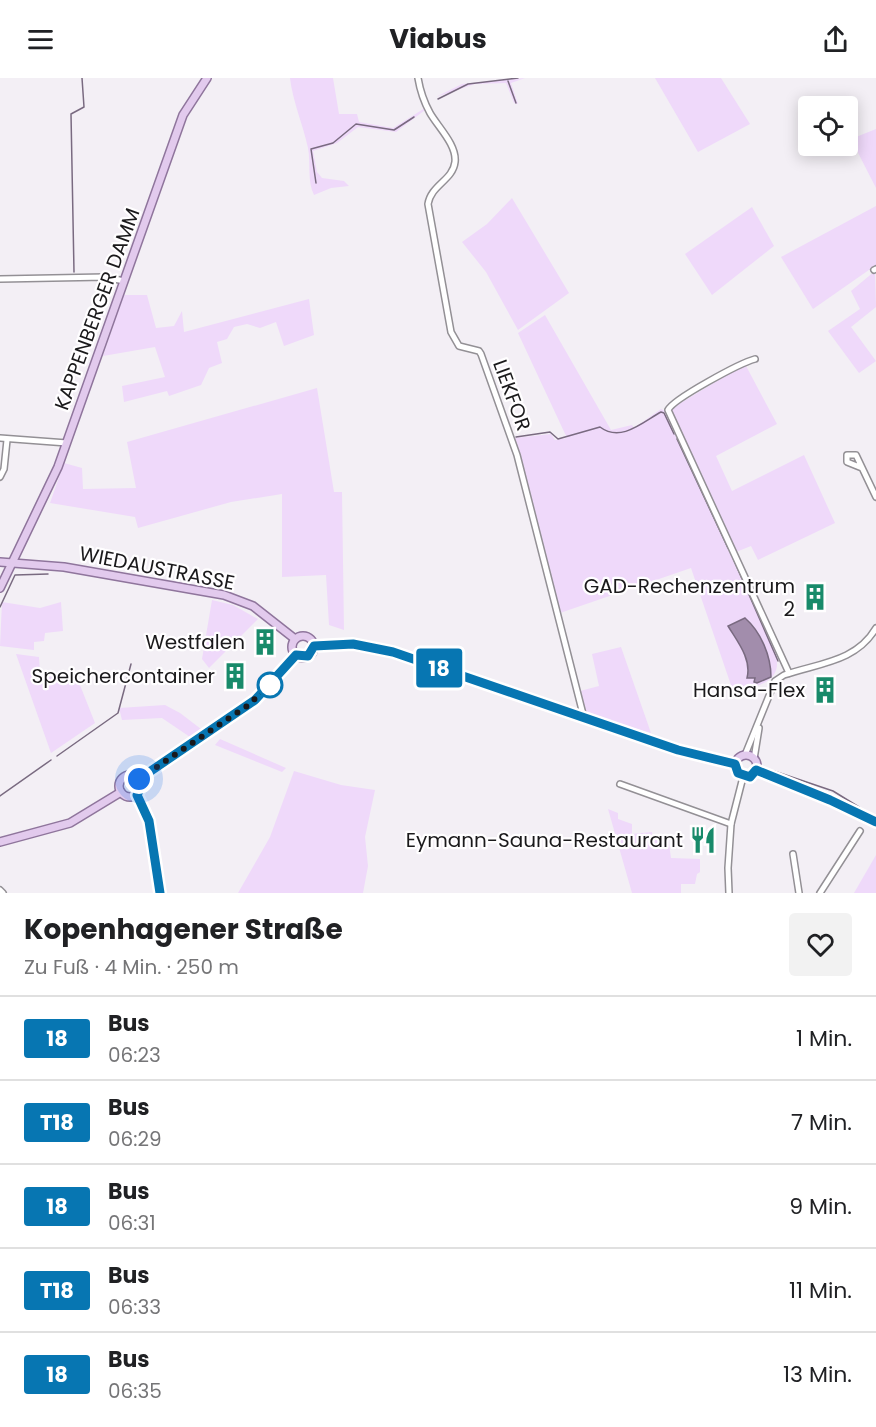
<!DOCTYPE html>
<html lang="de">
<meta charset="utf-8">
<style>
:root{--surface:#fff;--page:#f2f2f2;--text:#202124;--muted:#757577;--line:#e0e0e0}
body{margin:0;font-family:Poppins,sans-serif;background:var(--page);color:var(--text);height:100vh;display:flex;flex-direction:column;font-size:22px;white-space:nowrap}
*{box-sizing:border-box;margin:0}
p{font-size:20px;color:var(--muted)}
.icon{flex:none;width:33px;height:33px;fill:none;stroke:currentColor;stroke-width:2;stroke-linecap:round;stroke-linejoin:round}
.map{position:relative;height:815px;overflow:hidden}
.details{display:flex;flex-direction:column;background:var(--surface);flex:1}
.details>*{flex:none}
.badge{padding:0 12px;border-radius:4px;font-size:21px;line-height:39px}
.tools{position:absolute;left:798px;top:18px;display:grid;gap:12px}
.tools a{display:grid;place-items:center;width:60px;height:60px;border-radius:6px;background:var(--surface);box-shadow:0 3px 15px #0003;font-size:30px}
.you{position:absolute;width:30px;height:30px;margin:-15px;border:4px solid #fff;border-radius:50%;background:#1a73e8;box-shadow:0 0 0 9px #1a73e833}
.map>.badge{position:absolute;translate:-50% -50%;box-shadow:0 0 0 3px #fff}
.round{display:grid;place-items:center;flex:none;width:63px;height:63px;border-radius:6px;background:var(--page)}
.summary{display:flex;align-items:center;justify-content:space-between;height:102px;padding:0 24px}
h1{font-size:28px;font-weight:700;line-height:45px}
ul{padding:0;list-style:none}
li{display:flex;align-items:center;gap:18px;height:84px;padding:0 24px;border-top:2px solid var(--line)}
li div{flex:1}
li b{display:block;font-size:22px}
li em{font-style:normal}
li .badge{min-width:66px;font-weight:700;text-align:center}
header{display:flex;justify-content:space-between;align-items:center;height:78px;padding:0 24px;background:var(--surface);font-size:27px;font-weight:700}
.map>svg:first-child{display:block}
.green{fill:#efd9fa}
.water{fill:#a28dac;stroke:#796a80;stroke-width:1.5}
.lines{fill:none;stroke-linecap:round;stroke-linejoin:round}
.stream{stroke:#796a80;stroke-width:1.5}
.minor-casing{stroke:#939095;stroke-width:8}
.major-casing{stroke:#8f759c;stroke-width:10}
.minor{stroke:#fff;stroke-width:5}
.major{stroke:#e2caed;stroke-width:7}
.line-casing{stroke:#fff;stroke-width:14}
.line{stroke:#0776b2;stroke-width:9}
.walk{stroke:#1a191b;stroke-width:6;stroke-dasharray:0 10.8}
.stop-dot{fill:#fff;stroke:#0776b2;stroke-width:3}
.labels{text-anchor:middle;stroke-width:4.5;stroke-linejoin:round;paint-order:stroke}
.street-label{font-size:20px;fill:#1a191b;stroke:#fffeff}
.poi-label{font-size:20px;fill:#1a191b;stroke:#fffeff;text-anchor:end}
</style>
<header><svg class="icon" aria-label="menu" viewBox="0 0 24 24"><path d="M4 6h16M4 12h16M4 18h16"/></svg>Viabus<svg class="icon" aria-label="share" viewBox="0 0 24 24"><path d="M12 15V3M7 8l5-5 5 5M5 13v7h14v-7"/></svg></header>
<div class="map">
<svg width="876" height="815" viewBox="0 0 876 815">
<rect width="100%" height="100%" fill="#f3eff5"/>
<g class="green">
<path d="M290,0H333L339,36H357L359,44L393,50L425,30V32L396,54L358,49L337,65L313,73L317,94L322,100L344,103L349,108L331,110L314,117C307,103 311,86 308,70C303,46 293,25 290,0Z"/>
<path d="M525,0L511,5L518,26L514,25L506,5L475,6L436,19L462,6Z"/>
<path d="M655,0H721L750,46L698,74Z"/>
<path d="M876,51V110L851,61Z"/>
<path d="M512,120L569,215L518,252L486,194L462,164L487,146Z"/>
<path d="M876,128V187L813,231L781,179Z"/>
<path d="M752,129L774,168L712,217L685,176Z"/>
<path d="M875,193L876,229L851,249L876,283L859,295L828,253L860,231L851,213Z"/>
<path d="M124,217H147L156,250L174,248L182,233L184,254L309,221L314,257L284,268L276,244L260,250L247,246L234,249L227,261L217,264L222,285L209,290L201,307L169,318L167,313L124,324L122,308L165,299L155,269L103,278Z"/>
<path d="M545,237L611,352L632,347L634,350L661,331L665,333L772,564C782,591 778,600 753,610C746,613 740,616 734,616L691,490L560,535L514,360L551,356L555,362L567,360L518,255Z"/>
<path d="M745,286L777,346L716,378L732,413L804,377L835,445L758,482L751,468L736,474L669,332Z"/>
<path d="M317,310L334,414H342L344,552L329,547L326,497L282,499V416L231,424L138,450L135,439L50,425L64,385L82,390L83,411L136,410L127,364Z"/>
<path d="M212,522L233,527L258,541L209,590L202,581Z"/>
<path d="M2,524L40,530L61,524L63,553L45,555L44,563L34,564V572L0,568Z"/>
<path d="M621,569L651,655L586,636L580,613L599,608L592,576Z"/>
<path d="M16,576L39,579L40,594H46L47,599L76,597L95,645L51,675Z"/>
<path d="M165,627L180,635L201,651L190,659L162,640L122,642L119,630Z"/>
<path d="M220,661L286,690L282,694L215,667Z"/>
<path d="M294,693L341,707L375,712L365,759L368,788L363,815H238L270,759Z"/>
<path d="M608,731L618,735V741L632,746V756L652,754L653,761L668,759L671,780L700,781V794L697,796L695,806H681V815H632Z"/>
<path d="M876,777V815H854Z"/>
</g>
<path class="water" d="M745,540C761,554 771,578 771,599L757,605L754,604L755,600H747C752,581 737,563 728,548Z"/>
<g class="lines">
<g class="stream">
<path d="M508,3L516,25"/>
<path d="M438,21L468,6L518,0"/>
<path d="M316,105L311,71L333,65L356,46L394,52L414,39"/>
<path d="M74,194L71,36L84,29L82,0"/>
<path d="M516,359L550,354L558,361L600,349C621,365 643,344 661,334L664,335L674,356"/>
<path d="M677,361L728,470"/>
<path d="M733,480L778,583"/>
<path d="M0,529L15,497L48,496"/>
<path d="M57,678L118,635L131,586"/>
<path d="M774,693L833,713L859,729"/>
<path d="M0,718L51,682"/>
</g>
<defs>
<g id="minor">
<path d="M418,0C420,12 424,24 430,35C438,49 457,67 455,84C453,102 431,107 428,126L451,254L459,268L479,273L481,276L517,377L584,640"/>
<path d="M874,192L876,191"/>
<path d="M0,201L105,199L124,203"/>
<path d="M755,281C740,285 673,321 668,332L789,595"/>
<path d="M0,360L67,365"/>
<path d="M862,390L847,384V377H856L876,419"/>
<path d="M0,399L4,391L7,362"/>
<path d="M745,677L775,603L784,597C819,585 856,584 876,550"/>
<path d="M754,681L759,650"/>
<path d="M620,706L731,746"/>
<path d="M137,717L149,743L160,815"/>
<path d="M793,776L799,815"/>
<path d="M0,812L3,815"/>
<path d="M729,815L728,790L731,746L743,699"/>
<path d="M820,815L860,753"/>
</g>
<g id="major">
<path d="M0,484L64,489L224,517L253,528L295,561"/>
<path d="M0,510L58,389L183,37L207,0"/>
<circle cx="303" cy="569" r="11"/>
<path d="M314,568L353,566L393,574L678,672L735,686"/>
<circle cx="746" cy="688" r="11"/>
<path d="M756,692L830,722L876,744"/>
<circle cx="130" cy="708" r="11"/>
<path d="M139,701L255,622L296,577"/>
<path d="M0,764L70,745L121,714"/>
</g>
</defs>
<use href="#minor" class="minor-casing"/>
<use href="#major" class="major-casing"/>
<use href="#minor" class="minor"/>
<use href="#major" class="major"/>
</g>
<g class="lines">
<defs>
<path id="line" d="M160,815L149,743L137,717L141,709L139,701L255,622L296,577L308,578L314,568L353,566L393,574L678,672L735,686L738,695L750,699L756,692L830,722L876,744"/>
</defs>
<use href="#line" class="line-casing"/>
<use href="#line" class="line"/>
<path class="walk" d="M139,701L247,628L270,607"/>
</g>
<defs>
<symbol id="building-bare" viewBox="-9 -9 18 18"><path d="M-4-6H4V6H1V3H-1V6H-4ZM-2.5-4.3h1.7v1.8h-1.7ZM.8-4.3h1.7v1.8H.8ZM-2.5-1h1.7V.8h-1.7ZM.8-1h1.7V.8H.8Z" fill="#188a6a" stroke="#fffeff" stroke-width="2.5" paint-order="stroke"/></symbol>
<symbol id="restaurant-bare" viewBox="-9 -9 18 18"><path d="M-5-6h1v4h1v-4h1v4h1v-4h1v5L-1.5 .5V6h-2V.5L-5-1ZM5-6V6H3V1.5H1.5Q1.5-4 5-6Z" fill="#188a6a" stroke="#fffeff" stroke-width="2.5" paint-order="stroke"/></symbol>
</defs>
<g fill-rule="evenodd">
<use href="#building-bare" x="796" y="500" width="38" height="38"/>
<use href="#building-bare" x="246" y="545" width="38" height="38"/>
<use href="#building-bare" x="216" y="579" width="38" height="38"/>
<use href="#building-bare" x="806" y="593" width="38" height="38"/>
<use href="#restaurant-bare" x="684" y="743" width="38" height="38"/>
</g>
<circle class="stop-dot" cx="270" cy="607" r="12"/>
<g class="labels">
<g class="street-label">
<text transform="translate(97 231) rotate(-70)" y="7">KAPPENBERGER DAMM</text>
<text transform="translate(512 317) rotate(70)" y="7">LIEKFOR</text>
<text transform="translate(157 490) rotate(11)" y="7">WIEDAUSTRASSE</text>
</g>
<g class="poi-label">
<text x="795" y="515">GAD-Rechenzentrum<tspan x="795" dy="23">2</tspan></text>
<text x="245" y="571">Westfalen</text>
<text x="215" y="605">Speichercontainer</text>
<text x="805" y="619">Hansa-Flex</text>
<text x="683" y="769">Eymann-Sauna-Restaurant</text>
</g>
</g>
</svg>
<div class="tools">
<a><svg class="icon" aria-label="locate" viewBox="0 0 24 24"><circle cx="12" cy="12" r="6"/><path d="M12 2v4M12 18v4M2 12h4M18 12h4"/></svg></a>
</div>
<div class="you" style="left:139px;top:701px"></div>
<b class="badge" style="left:439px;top:590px;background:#0776b2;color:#fff">18</b>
</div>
<section class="details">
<div class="summary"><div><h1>Kopenhagener Straße</h1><p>Zu Fuß · 4 Min. · 250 m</p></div><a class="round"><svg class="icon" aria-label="heart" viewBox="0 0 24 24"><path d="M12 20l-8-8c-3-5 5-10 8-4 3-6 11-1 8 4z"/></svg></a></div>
<ul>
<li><span class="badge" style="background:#0776b2;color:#fff">18</span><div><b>Bus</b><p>06:23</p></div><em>1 Min.</em></li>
<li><span class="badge" style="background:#0776b2;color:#fff">T18</span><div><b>Bus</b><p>06:29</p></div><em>7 Min.</em></li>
<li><span class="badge" style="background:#0776b2;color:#fff">18</span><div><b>Bus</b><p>06:31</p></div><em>9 Min.</em></li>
<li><span class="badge" style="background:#0776b2;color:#fff">T18</span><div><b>Bus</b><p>06:33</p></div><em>11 Min.</em></li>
<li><span class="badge" style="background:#0776b2;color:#fff">18</span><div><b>Bus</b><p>06:35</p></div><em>13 Min.</em></li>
</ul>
</section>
